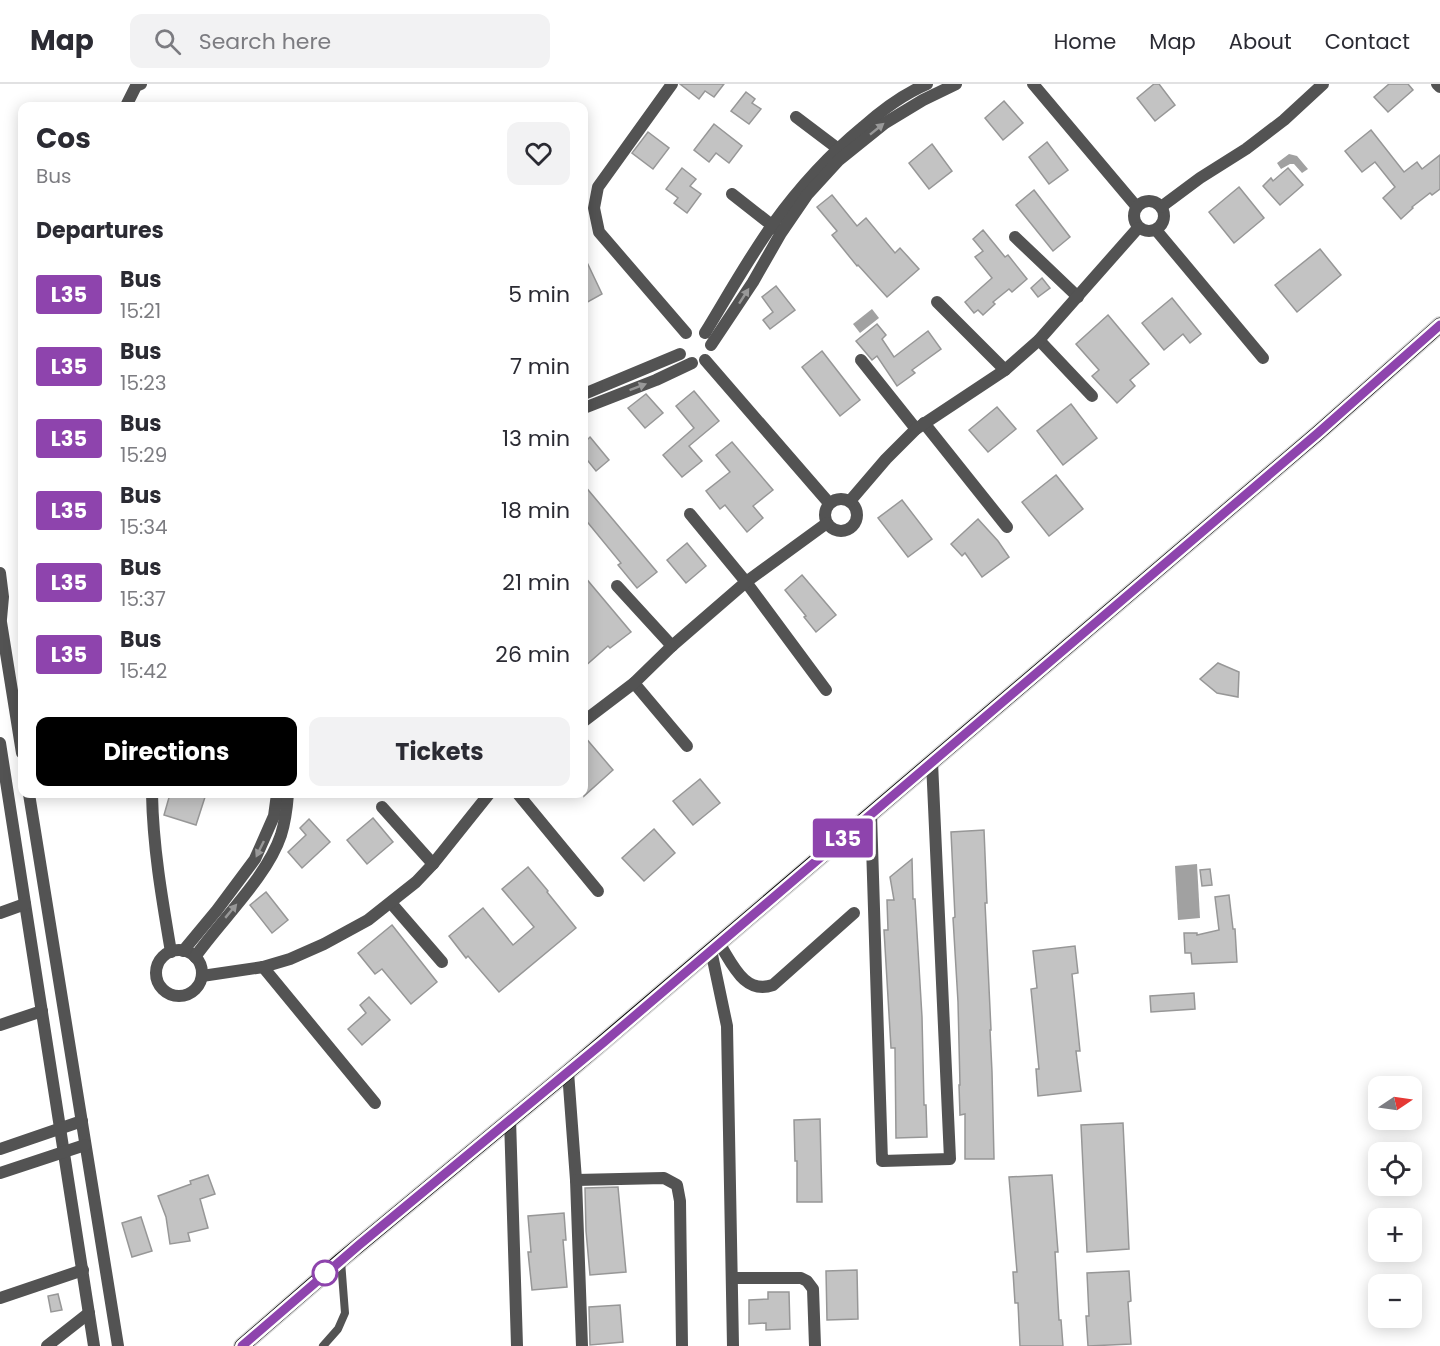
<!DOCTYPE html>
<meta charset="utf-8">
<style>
:root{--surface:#fff;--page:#f2f2f3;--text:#2b2b33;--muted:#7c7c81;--line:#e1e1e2;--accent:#000}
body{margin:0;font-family:Poppins,sans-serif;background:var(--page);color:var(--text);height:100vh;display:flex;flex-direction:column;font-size:22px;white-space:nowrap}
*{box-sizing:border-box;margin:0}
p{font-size:20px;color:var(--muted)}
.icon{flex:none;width:33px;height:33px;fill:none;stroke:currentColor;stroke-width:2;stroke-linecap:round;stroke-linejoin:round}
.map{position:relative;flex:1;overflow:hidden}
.sheet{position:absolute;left:18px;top:18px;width:570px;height:696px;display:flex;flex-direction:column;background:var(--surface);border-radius:12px;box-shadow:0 3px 15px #0003}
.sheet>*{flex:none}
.badge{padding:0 12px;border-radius:4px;font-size:21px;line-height:39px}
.needle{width:39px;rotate:77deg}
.buttons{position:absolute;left:1368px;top:992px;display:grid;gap:12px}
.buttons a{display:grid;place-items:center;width:54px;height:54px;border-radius:12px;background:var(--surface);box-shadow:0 3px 15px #0003;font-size:30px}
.map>.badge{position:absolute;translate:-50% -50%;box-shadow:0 0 0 3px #fff}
h2{padding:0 18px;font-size:22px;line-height:54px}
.round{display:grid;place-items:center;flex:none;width:63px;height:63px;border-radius:12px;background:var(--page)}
.headline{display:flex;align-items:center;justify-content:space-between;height:102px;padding:0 18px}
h1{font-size:28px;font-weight:700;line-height:45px}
.cta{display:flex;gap:12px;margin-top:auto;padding:12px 18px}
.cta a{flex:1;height:69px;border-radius:12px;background:var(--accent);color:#fff;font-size:24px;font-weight:700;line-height:69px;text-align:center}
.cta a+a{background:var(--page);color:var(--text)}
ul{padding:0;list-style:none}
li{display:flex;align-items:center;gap:18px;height:72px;padding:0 18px}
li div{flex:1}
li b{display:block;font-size:22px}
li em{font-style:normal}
li .badge{min-width:66px;font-weight:700;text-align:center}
header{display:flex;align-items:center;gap:36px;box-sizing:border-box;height:84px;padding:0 30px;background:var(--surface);border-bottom:2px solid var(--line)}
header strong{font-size:28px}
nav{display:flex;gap:33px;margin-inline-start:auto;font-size:21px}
.search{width:420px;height:54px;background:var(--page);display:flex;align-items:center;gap:15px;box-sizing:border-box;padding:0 21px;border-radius:12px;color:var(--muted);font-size:22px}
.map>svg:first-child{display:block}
.water{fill:#a1a1a1}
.building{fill:#c3c3c3;stroke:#979797;stroke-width:1.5}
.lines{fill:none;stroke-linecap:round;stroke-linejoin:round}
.primary-casing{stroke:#dbdbdb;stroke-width:18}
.lane{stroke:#535353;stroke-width:8}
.street{stroke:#535353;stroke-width:12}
.primary{stroke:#000;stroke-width:15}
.oneway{fill:#989898}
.line-casing{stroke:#fff;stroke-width:14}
.line{stroke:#8e44ad;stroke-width:9}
.stop-dot{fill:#fff;stroke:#8e44ad;stroke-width:3}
</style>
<header>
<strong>Map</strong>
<div class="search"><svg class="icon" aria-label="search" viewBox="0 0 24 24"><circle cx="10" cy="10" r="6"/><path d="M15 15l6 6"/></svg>Search here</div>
<nav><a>Home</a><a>Map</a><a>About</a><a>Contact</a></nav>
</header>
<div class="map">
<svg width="1440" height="1262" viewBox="0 0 1440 1262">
<rect width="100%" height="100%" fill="#fff"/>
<g class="water">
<path d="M1289,70L1297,72L1308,85L1302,89L1294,80H1290L1281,85L1277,79Z"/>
<path d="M872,225L879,234L860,249L853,240Z"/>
<path d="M1197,780L1200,834L1178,836L1175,782Z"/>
</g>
<g class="building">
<path d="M680,0H724L714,13L705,7L699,15Z"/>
<path d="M1154,0H1159L1175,21L1155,37L1137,14Z"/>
<path d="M1389,0H1408L1413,6L1388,28L1374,13Z"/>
<path d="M746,8L755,15L752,19L761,25L749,40L731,27Z"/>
<path d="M1004,17L1023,39L1003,56L985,34Z"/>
<path d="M714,40L742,62L729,79L716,69L709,78L694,66Z"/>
<path d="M1371,46L1404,88L1417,78L1422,85L1440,71V105L1432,111L1430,109L1412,123L1413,124L1401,135L1383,114L1395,103L1375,78L1362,88L1345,67Z"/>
<path d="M648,48L669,64L653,85L632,69Z"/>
<path d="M1047,58L1068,86L1049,100L1029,73Z"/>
<path d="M932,60L952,87L929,105L909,79Z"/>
<path d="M682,84L696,95L690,102L701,110L687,129L674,119L678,114L666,105Z"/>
<path d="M1288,84L1303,101L1280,121L1263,102L1271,94L1273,97Z"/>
<path d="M1239,103L1264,134L1234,159L1209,128Z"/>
<path d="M1034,106L1070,153L1053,167L1016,121Z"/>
<path d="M832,111L857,142L866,134L895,169L900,164L919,185L887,213L858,181L857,182L832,151L837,147L817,123Z"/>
<path d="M983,146L1005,173L1008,171L1027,195L1012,208L1009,205L993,218L995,220L983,231L978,226L974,229L965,218L992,194L975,173L983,167L973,155Z"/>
<path d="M1320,165L1341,191L1297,228L1275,201Z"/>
<path d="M584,172L602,210L584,220Z"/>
<path d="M1042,194L1050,204L1038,213L1031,204Z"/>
<path d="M776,202L795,226L770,245L763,236L773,228L762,213Z"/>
<path d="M1172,214L1201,250L1190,259L1183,250L1164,266L1142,239Z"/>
<path d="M1108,231L1149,280L1130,296L1135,302L1117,319L1092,292L1099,286L1076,260Z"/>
<path d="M877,240L886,251L882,255L894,273L928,247L941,265L912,286L915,289L897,302L877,272L872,276L856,257Z"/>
<path d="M822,267L860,316L840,332L802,283Z"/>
<path d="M694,307L719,337L689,362L702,377L682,393L663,371L694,344L676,322Z"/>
<path d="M646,310L663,329L645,344L628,324Z"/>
<path d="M1071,320L1097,354L1063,381L1037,347Z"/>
<path d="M997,323L1016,345L988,368L969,346Z"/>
<path d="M590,353L609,376L596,387L584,372V359Z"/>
<path d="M732,358L773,406L753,422L763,434L747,448L725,421L720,425L706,407L730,388L716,371Z"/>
<path d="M1056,391L1083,425L1049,452L1022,418Z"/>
<path d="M584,401L657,488L637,504L618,481L621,479L584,434Z"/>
<path d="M902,416L932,455L908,473L878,434Z"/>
<path d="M978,435L998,457L1009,473L982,493L965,469L962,472L951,460Z"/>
<path d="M687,459L706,482L686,499L667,476Z"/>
<path d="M802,491L836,531L816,548L804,533L806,532L785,506Z"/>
<path d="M584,492L631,548L610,564L608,562L584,583Z"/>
<path d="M1218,579L1239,588L1238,613L1217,609L1200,595Z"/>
<path d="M584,652L613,686L584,712Z"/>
<path d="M700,695L720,719L693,741L673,717Z"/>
<path d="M170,710H206L196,741L164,731Z"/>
<path d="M373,734L393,758L367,780L347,756Z"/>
<path d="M309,735L330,758L302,784L288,768L306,751L300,744Z"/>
<path d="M654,745L675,769L644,797L622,774Z"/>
<path d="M984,746L987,819H985L991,946H990L992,988L994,1075H965V1030L960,1031L959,1001H960L958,918L953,834L955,833L951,748Z"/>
<path d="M912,775L913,815H915L922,933L924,1021H926L927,1053L896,1054L895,964H891L884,846H888L887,816H894L890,793Z"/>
<path d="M528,783L548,807L547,808L576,844L499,908L468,872L466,874L449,852L483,824L513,861L534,843L502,805Z"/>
<path d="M1210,785L1212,801L1202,802L1200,786Z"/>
<path d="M266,808L288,836L272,849L250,821Z"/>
<path d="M1229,811L1233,845H1235L1237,878L1192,880L1191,869H1185L1184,849H1197V851L1219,846L1215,813Z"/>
<path d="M392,841L437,898L411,920L382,885L375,890L358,869Z"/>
<path d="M1075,862L1078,889L1072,890L1080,967H1076L1081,1007L1038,1012L1036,985H1039L1031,905L1037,904L1033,867Z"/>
<path d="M1194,909L1195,925L1151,928L1150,912Z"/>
<path d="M369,913L390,936L362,961L348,945L366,929L360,921Z"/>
<path d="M820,1035L822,1118H797V1077H795L794,1036Z"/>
<path d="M1123,1039L1129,1165L1087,1168L1081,1041Z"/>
<path d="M208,1091L215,1110L200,1115L208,1144L188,1149L190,1157L170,1160L166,1133L158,1112L191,1100L190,1097Z"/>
<path d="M1052,1091L1058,1168H1055L1059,1236H1061L1063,1262H1020L1018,1219H1015L1013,1188H1017L1009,1093Z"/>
<path d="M618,1103L626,1188L590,1191L586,1147L585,1104Z"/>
<path d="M564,1129L566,1156H563L567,1203L532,1206L528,1168H531L528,1132Z"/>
<path d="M141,1133L152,1167L132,1173L122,1139Z"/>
<path d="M857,1186L858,1235L827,1236L826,1187Z"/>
<path d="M1129,1187L1131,1217L1128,1218L1131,1260L1088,1262L1086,1232H1089L1087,1189Z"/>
<path d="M768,1208H789L790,1245L766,1246V1239L749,1240V1216L768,1215Z"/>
<path d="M58,1210L62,1226L51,1228L48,1212Z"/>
<path d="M620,1221L623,1258L590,1261L589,1223Z"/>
</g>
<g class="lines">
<defs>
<path id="primary" d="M242,1262L341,1176L568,988L1318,349L1440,241"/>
</defs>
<use href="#primary" class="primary-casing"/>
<path class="lane" d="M323,1262L338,1245L345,1229L341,1177"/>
<g class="street">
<path d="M672,0L598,103L594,124L599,148L686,249"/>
<path d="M1033,0L1136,122"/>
<path d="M1437,0L1440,3"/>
<path d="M127,22V20L136,2L141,0"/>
<path d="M796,33L837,64"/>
<path d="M732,110L778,146"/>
<circle cx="1149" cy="132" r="15"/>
<path d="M1161,123L1200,94L1246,65L1284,36L1323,0"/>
<path d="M1156,146L1263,274"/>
<path d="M1015,153L1078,213"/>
<path d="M937,218L1005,286"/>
<path d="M705,249C727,213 748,175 773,140C799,104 829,71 863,43C882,26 904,10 927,0"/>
<path d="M1039,256L1092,312"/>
<path d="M711,261L753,198L781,149L807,111L839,76L885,39L923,16L956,0"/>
<path d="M705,276L829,419"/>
<path d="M861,276L916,345"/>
<path d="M584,310L680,270"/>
<path d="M584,324L656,296L692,279"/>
<path d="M924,339L1007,443"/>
<circle cx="841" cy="431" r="16"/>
<path d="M850,417L886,375L916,345L1005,286L1039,256L1138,144"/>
<path d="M690,430L746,498L826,606"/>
<path d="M0,489L3,513L1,535"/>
<path d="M617,502L672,562"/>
<path d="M0,532L22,669"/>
<path d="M634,599L687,662"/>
<path d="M584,637L634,599L672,562L746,498L827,439"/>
<path d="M0,659L94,1262"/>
<path d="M29,710L118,1262"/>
<path d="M152,710C153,763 162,815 171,868"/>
<path d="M518,710L598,807"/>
<path d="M382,723L433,780"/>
<path d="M871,730L882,1077L950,1075L932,678"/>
<path d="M391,819L442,878"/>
<path d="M0,829L25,820"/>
<path d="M719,859C732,879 744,911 773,901L854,829"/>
<circle cx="179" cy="889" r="23"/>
<path d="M711,866L727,942L733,1262"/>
<path d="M183,867L217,826L255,775L274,732L277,710"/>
<path d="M195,873C221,836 267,793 281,751C285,738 287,723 288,710"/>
<path d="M263,883L375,1019"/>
<path d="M202,892L263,883L290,875L324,860L368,836L416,798L433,780L489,710"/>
<path d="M0,941L42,927"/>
<path d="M568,988L576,1096L582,1262"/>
<path d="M510,1035L517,1262"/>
<path d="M0,1065L82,1037"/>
<path d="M0,1089L85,1061"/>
<path d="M576,1096L664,1094L677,1101L680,1117L682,1262"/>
<path d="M732,1194H801L807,1197L813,1205L815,1262"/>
<path d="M0,1214L83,1186"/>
<path d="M47,1262L89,1229"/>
</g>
<use href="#primary" class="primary"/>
</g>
<defs><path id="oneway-solid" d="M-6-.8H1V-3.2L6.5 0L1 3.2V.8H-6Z" transform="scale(1.5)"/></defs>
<g class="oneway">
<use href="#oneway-solid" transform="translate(877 45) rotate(-39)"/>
<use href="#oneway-solid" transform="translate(744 212) rotate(-57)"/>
<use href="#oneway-solid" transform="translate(638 303) rotate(-21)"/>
<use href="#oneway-solid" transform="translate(260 765) rotate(116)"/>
<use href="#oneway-solid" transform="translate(231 827) rotate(-50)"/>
</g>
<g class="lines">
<defs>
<path id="line" d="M242,1262L359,1161L604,958L1318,349L1440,241"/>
</defs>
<use href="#line" class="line-casing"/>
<use href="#line" class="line"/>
</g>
<circle class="stop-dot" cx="325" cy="1189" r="12"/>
</svg>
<div class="buttons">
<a><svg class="needle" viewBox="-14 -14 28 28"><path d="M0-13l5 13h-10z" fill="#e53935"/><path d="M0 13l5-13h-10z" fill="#7c7c81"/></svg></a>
<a><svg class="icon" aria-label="locate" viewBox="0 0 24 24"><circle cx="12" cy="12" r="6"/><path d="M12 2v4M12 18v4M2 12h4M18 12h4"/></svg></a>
<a>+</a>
<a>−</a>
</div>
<b class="badge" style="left:843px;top:754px;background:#8e44ad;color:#fff">L35</b>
<section class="sheet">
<div class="headline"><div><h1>Cos</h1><p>Bus</p></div><a class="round"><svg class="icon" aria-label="heart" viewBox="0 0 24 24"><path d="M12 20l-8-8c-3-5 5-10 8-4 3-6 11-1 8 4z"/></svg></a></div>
<h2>Departures</h2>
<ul>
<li><span class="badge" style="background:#8e44ad;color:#fff">L35</span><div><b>Bus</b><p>15:21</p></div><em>5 min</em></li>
<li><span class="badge" style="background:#8e44ad;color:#fff">L35</span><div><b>Bus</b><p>15:23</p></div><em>7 min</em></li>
<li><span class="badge" style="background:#8e44ad;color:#fff">L35</span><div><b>Bus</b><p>15:29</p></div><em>13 min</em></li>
<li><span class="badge" style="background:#8e44ad;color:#fff">L35</span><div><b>Bus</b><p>15:34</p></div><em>18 min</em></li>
<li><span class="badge" style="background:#8e44ad;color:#fff">L35</span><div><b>Bus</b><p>15:37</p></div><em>21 min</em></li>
<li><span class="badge" style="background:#8e44ad;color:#fff">L35</span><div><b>Bus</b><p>15:42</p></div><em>26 min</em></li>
</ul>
<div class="cta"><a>Directions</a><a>Tickets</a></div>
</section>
</div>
